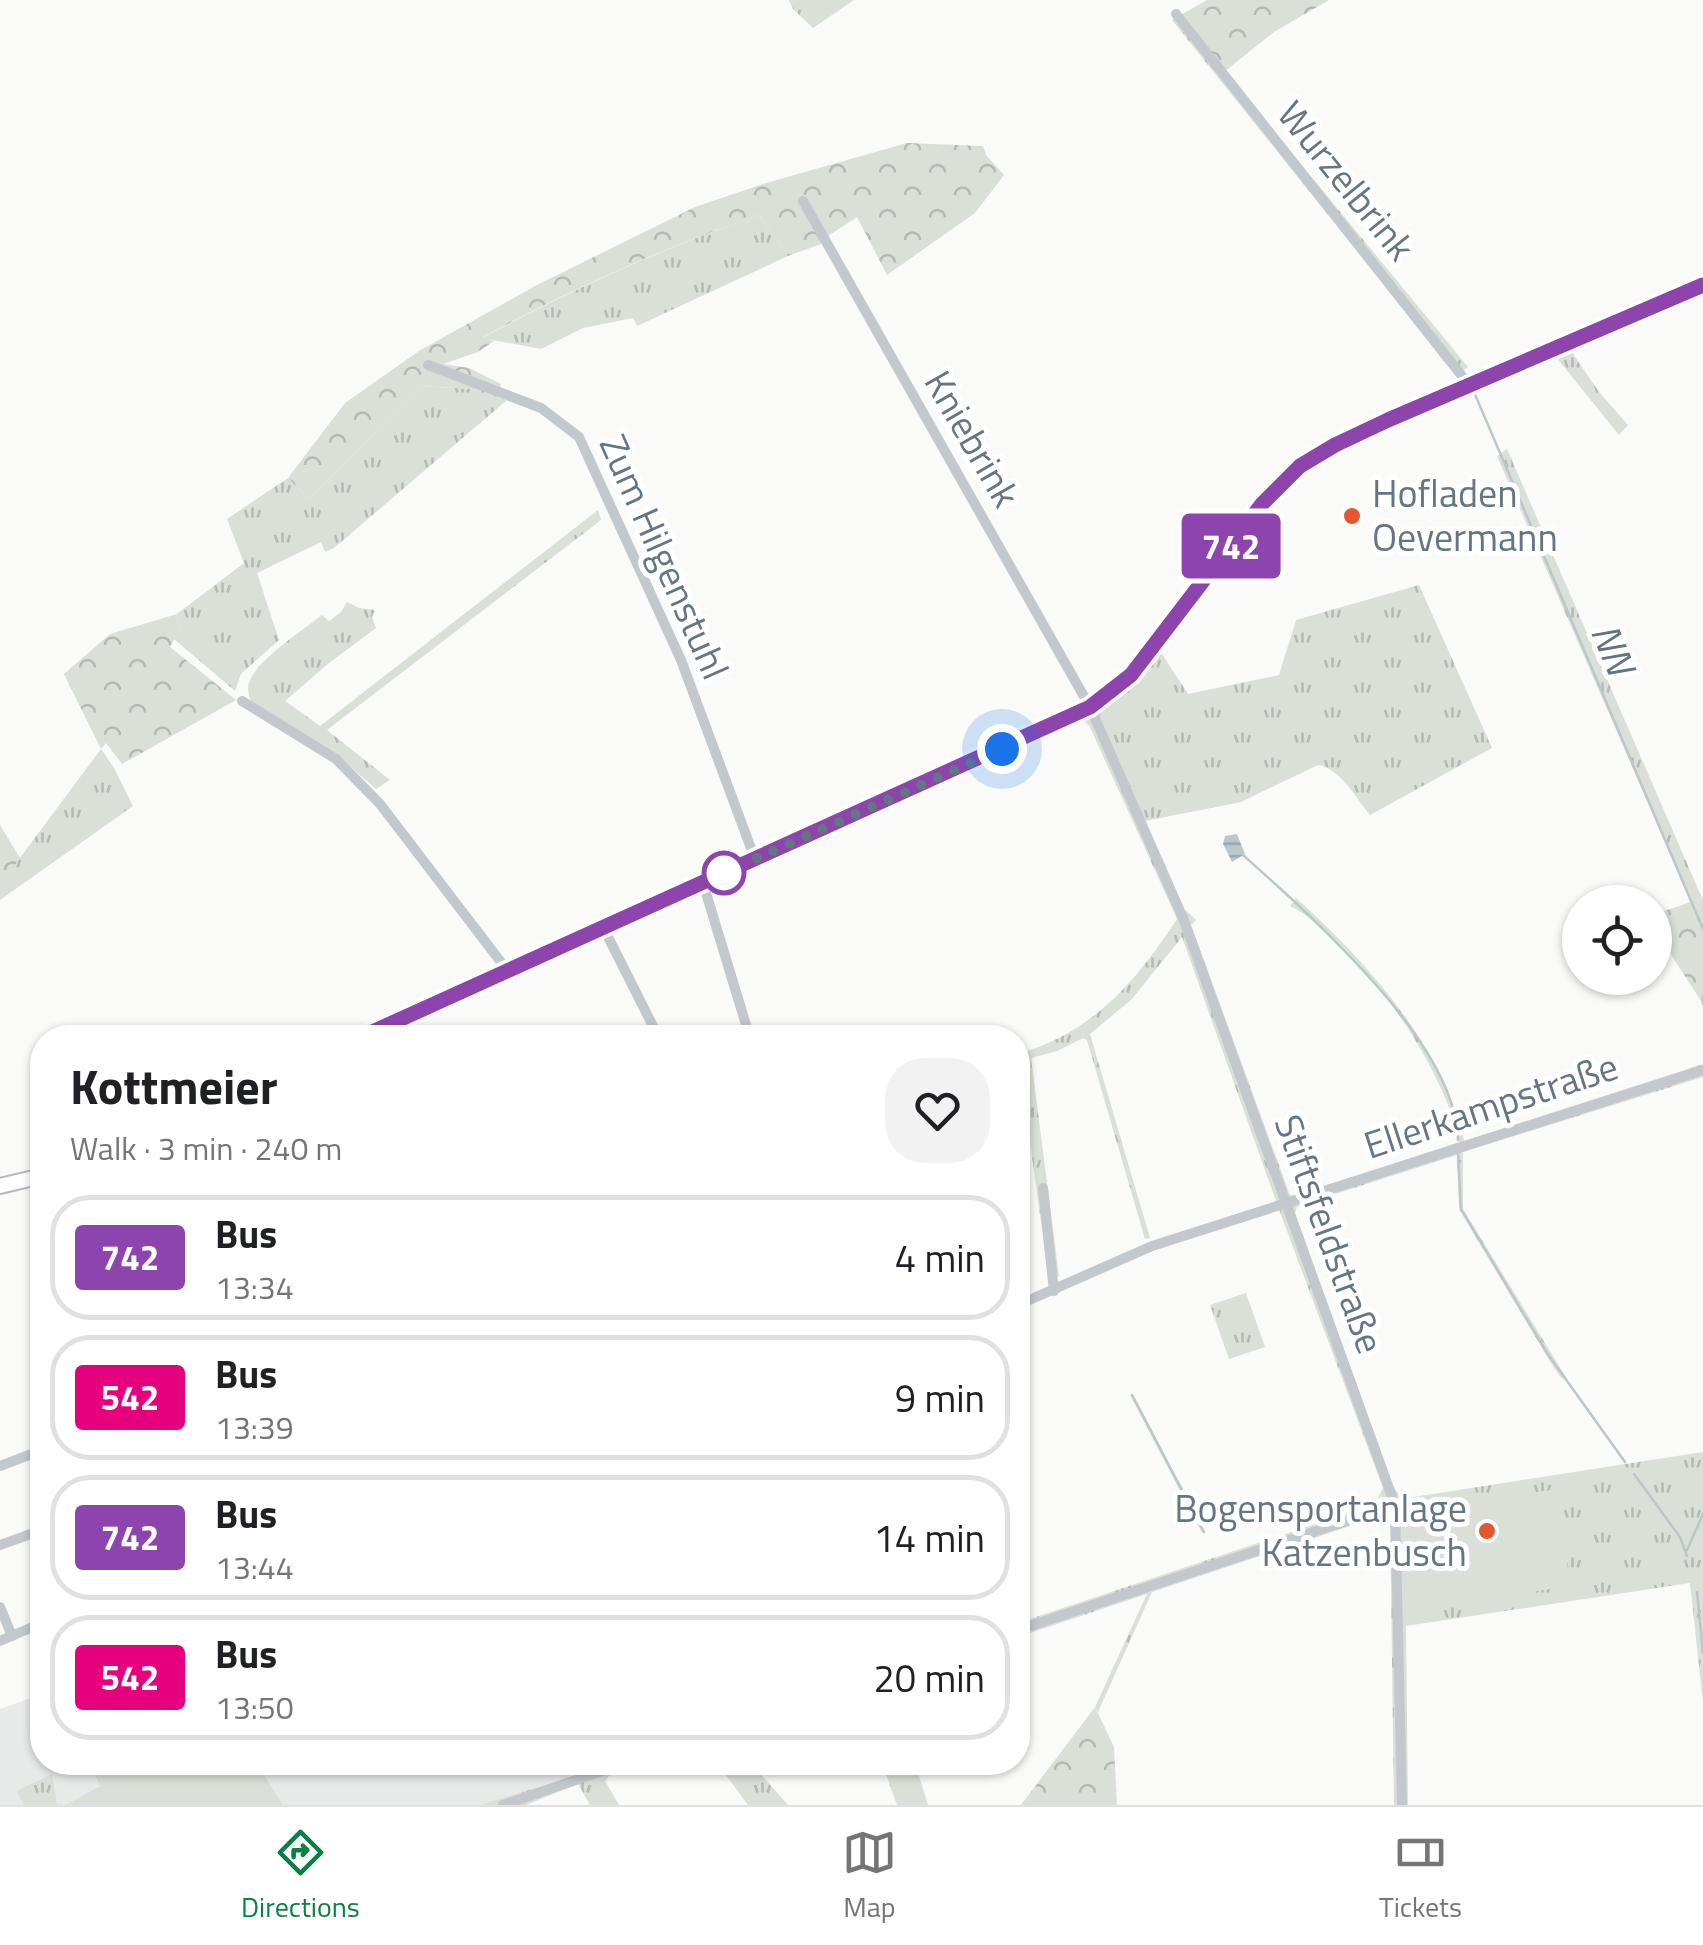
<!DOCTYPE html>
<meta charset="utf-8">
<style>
:root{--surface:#fff;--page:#f2f2f2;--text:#202124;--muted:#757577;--line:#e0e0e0;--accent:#0b8043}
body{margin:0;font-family:"Titillium Web",sans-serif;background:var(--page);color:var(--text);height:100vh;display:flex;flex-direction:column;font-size:38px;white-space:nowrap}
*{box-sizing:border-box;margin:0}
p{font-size:32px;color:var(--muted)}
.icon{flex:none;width:55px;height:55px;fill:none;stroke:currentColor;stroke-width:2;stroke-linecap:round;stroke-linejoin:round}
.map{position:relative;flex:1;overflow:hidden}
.details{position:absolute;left:30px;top:1025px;width:1000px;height:750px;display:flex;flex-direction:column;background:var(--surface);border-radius:40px;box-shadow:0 2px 8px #0004}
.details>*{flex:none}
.badge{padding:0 20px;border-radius:8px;font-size:35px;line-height:65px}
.tools{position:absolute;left:1562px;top:885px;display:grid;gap:20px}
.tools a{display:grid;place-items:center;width:110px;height:110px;border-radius:50%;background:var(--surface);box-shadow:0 2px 8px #0004;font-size:50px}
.you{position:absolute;width:50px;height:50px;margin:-25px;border:8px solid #fff;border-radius:50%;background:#1a73e8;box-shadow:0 0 0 15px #1a73e833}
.map>.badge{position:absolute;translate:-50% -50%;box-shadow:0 0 0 5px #fff}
.round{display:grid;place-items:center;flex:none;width:105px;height:105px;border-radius:40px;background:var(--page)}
.overview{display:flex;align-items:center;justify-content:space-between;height:170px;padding:0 40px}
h1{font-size:48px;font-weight:700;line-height:75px}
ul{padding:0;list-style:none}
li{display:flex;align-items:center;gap:30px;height:125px;margin:0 20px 15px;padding:0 20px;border:5px solid var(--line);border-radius:40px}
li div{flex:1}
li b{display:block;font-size:38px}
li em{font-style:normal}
li .badge{min-width:110px;font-weight:700;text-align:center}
.dock{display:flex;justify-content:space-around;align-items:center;height:140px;border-top:2px solid var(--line);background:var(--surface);font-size:28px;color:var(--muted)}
.dock a{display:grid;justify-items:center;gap:5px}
.dock .on{color:var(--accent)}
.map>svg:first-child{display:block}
.built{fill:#e8e9e9}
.grass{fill:url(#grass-tufts)}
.forest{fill:url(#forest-crowns)}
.garden{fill:#dadfd7}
.water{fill:url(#water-rules)}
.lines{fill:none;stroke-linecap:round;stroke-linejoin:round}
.stream{stroke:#bbc7cb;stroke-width:2.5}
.secondary-casing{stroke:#b3babf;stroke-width:18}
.street{stroke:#c3c8cc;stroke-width:10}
.secondary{stroke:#fff;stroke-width:14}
.line-casing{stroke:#fff;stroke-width:22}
.line{stroke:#8e44ad;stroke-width:15}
.walk{stroke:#657683;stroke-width:10;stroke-dasharray:0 18}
.poi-dot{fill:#e4572e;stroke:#fff;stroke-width:4}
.stop-dot{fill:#fff;stroke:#8e44ad;stroke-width:5}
.labels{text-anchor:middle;stroke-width:10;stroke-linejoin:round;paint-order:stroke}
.street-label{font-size:38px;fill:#657683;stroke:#fff}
.poi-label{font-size:38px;fill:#657683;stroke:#fff;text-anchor:start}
.water-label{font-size:40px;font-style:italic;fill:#60757c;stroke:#fff}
</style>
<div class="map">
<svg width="1703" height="1805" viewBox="0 0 1703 1805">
<defs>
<pattern id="grass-tufts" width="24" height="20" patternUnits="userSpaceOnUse" patternTransform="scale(2.5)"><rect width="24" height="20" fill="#dadfd7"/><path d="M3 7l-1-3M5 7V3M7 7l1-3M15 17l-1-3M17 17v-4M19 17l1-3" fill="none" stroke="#b4b9b4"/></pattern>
<pattern id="forest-crowns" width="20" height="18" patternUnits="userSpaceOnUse" patternTransform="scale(2.5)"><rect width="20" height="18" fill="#dadfd7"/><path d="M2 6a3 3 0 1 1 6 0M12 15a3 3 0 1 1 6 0" fill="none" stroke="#b4b9b4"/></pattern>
<pattern id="water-rules" width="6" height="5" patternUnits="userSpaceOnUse" patternTransform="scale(2.5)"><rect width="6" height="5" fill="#bbc7cb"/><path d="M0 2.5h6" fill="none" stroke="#9ca6aa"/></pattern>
</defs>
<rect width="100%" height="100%" fill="#fafaf8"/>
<g class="built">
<path d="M42,1694V1762L93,1763L94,1766L91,1769L100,1786L65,1805H0V1709Z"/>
<path d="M257,1763H617L479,1805H283Z"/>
</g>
<g class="grass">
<path d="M789,0H854L813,28L793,9Z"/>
<path d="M1179,16L1468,367L1457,376L1172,20Z"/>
<path d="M759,215L788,256L637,326L633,318L583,328L541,349L482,338C571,290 663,248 759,215Z"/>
<path d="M1571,351L1599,392L1628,425L1619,435L1556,357Z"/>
<path d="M421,386L470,389L507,400L334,548L325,552L321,542L257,573L279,640L241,674L235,691L174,639L180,629L177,614L244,563L227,519L288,478L309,499Z"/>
<path d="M1507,449L1702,898L1691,902L1497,456Z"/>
<path d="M598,510L601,520L327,730L390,780L376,789L345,762L252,704C249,696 246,688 250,680C260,658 302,631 322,615L329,621L341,612L347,602L359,608L375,610L372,617L376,628L329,663L285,701L320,726Z"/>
<path d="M1419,585L1492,748L1370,815C1356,798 1340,768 1318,765L1241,802L1145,821L1183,908L1196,920L1191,925L1290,1195L1297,1196L1459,1142C1446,1069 1357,939 1290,906L1296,898C1366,961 1443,1046 1464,1141L1703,1064V1077L1463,1152V1209L1567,1379L1561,1378L1551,1363L1459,1209L1457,1155L1304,1204L1297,1207L1295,1213L1393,1486L1400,1496L1407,1498L1703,1452V1703L1690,1583L1406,1626L1408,1805H1394L1390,1519L1386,1514L1152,1592L1098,1712L1095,1707L1147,1594L1018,1637V1623L1375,1504L1383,1488L1281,1215L1182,937L1132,999L1090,1034L1150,1238L1145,1239L1087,1040L1083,1038L1057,1051L1031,1058L1059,1276L1049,1281L1018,1054C1093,1032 1135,983 1177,919L1089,725L1082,720C1112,700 1136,677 1158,648L1188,694L1279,675L1296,620Z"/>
<path d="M101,749L114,768L133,806L0,900V881L2,882Z"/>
<path d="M1246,1293L1265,1347L1229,1359L1210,1305Z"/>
<path d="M1133,1394L1205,1532L1202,1533L1130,1395Z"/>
<path d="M617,1763H648L609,1776L605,1781L619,1805H590L578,1784L526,1805H479Z"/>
<path d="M717,1763H751L788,1805H748Z"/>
<path d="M882,1763H915L928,1805H897Z"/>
<path d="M52,1774L57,1805H24L17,1791Z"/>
</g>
<g class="forest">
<path d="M1207,0H1329L1274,32L1224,72L1179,16Z"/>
<path d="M907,143L983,146L986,155L1004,175L975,213L887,275L857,217L828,236L821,244L788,256L759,215C664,247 572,289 483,337L494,341L478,352L443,364L469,368L501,384L497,397L470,389L421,386L309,499L288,478L345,403L419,351L535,286L695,207L766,183Z"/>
<path d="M177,614L180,629L170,647L236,700L122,764L106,743L101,749L64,674L110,634Z"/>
<path d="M0,825L20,858L2,883L0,881Z"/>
<path d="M1703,898V1004L1655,930V914Z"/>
<path d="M1095,1707L1114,1747L1117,1805H1021Z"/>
</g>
<g class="garden">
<path d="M1558,1489L1570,1586L1405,1611L1404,1554L1411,1551L1410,1511Z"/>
<path d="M93,1762L257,1763L283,1805H65L100,1786L91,1768Z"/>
</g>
<path class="water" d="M1237,834L1245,854L1232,862L1223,844L1225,836Z"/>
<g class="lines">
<g class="stream">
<path d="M1474,392L1703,929"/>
<path d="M1243,855C1311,916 1457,1044 1458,1140"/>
<path d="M1703,996V1004"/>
<path d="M1458,1154L1461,1209L1547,1353L1625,1462"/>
<path d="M1132,1395L1204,1532"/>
<path d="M1634,1474L1680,1537L1687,1556"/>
<path d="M1687,1550L1703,1514"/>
<path d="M1697,1592L1703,1653"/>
</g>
<defs>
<g id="secondary">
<path d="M359,1038L1090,707L1131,675L1262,504L1301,466L1335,445L1388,421L1703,285"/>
<path d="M0,1186L42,1176"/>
</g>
</defs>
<use href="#secondary" class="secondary-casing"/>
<g class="street">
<path d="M1176,14L1469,385"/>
<path d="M803,201L1090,707L1183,918L1395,1505L1402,1805"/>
<path d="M428,365L541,408L579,437L681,660L755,859"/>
<path d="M242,701L336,759L380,804L507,970"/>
<path d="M703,883L750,1038"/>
<path d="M603,927L659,1038"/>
<path d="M1043,1188L1054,1291"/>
<path d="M39,1250L42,1249"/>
<path d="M1018,1305L1152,1246L1703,1070"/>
<path d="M0,1466L42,1450"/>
<path d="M0,1545L42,1530"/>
<path d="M0,1607L12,1636"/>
<path d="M1018,1630L1395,1505"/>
<path d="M0,1641L42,1623"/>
<path d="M503,1805L628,1762"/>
</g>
<use href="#secondary" class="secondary"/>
</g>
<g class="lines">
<defs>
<path id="line" d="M359,1038L1090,707L1131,675L1262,504L1300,466L1335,445L1388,420L1703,285"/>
</defs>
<use href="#line" class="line-casing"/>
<use href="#line" class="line"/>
<path class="walk" d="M724,873L1002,749"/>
</g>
<g class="poi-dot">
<circle cx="1352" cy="516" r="10"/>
<circle cx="1487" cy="1531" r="10"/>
</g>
<circle class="stop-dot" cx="724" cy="873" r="20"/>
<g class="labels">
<g class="street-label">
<text transform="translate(1346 181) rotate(51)" y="13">Wurzelbrink</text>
<text transform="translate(972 439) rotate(60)" y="13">Kniebrink</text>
<text transform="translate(664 557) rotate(66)" y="13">Zum Hilgenstuhl</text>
<text transform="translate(1491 1106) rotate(-18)" y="13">Ellerkampstraße</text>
<text transform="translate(1329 1234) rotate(70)" y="13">Stiftsfeldstraße</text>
</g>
<g class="poi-label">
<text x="1372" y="507">Hofladen<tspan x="1372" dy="44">Oevermann</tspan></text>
<text x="1467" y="1522" text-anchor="end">Bogensportanlage<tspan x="1467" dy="44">Katzenbusch</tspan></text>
</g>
<g class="water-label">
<text transform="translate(1613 649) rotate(67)" y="14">NN</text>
</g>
</g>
</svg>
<div class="tools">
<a><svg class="icon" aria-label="locate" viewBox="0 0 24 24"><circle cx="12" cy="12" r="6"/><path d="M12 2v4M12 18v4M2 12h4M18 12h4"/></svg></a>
</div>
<div class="you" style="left:1002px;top:749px"></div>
<b class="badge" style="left:1231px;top:546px;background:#8e44ad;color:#fff">742</b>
<section class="details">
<div class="overview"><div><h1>Kottmeier</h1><p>Walk · 3 min · 240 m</p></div><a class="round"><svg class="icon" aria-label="heart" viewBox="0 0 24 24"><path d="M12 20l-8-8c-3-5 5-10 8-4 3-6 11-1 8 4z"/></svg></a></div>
<ul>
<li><span class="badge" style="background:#8e44ad;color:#fff">742</span><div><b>Bus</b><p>13:34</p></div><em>4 min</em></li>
<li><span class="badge" style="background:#e6007e;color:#fff">542</span><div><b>Bus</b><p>13:39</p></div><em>9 min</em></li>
<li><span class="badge" style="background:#8e44ad;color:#fff">742</span><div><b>Bus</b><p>13:44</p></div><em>14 min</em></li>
<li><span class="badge" style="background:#e6007e;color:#fff">542</span><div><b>Bus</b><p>13:50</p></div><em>20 min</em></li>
</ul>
</section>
</div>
<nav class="dock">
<a class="on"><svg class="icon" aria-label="directions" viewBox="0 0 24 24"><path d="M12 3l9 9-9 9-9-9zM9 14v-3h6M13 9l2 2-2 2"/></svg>Directions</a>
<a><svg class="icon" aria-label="map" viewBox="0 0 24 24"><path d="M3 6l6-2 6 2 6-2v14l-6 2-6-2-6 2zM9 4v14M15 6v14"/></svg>Map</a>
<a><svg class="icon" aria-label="tickets" viewBox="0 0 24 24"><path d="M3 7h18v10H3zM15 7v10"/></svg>Tickets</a>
</nav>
